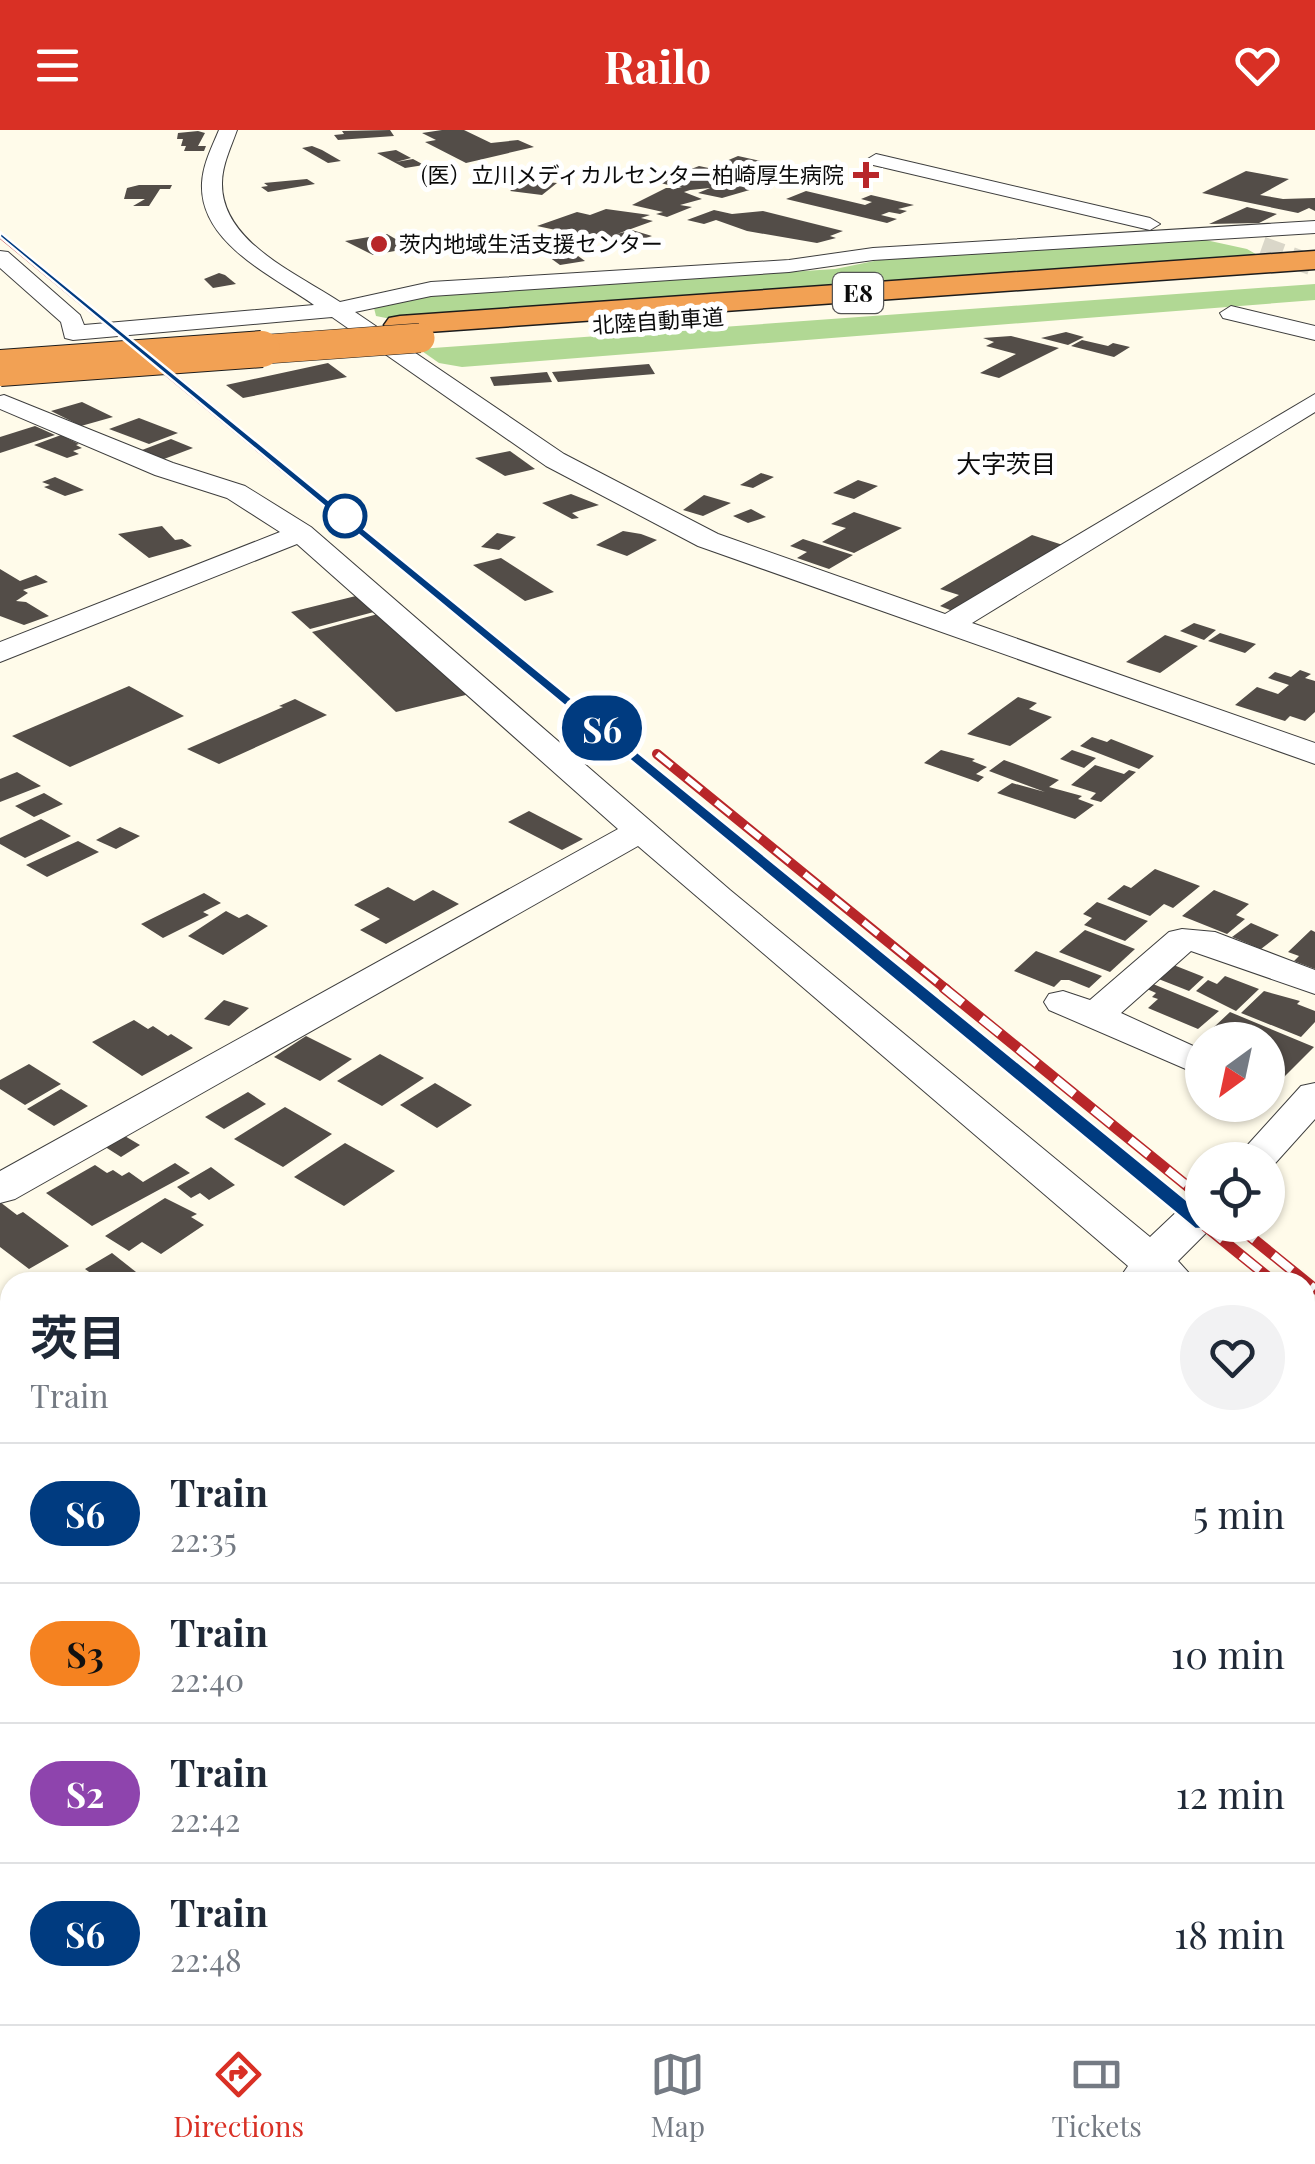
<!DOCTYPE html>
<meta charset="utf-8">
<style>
:root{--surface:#fff;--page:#f2f2f3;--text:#1f2937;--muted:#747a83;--line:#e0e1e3;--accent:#d93025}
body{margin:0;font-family:"Playfair Display","Noto Sans JP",serif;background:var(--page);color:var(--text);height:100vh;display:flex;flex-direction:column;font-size:38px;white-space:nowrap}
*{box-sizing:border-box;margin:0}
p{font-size:32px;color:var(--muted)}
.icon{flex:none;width:55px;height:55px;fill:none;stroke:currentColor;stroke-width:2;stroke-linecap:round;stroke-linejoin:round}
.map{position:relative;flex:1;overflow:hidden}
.sheet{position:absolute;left:0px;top:1142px;width:1315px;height:752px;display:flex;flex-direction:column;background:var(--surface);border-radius:30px 30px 0 0;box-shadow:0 2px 8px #0004}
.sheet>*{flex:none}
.badge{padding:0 20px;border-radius:32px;font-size:35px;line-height:65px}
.needle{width:65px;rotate:213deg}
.tools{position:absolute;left:1185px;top:892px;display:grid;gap:20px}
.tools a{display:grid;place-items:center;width:100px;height:100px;border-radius:50%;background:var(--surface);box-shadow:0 2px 8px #0004;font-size:50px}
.map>.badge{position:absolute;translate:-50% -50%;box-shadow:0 0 0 5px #fff}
.round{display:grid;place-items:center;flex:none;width:105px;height:105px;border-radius:52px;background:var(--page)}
.summary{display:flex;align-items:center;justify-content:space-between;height:170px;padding:0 30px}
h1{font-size:48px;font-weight:700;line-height:75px}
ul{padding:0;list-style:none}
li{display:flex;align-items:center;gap:30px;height:140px;padding:0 30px;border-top:2px solid var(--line)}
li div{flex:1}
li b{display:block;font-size:38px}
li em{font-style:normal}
li .badge{min-width:110px;font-weight:700;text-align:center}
header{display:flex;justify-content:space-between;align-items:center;height:130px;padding:0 30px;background:var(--accent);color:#fff;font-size:45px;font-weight:700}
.menu{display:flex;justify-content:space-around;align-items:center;height:140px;border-top:2px solid var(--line);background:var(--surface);font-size:28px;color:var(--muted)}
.menu a{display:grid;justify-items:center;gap:5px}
.menu .on{color:var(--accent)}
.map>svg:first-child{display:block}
.forest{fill:#b1d894}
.building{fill:#534d48}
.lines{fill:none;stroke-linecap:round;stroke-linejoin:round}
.minor-tunnel{stroke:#dad7c9;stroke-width:21;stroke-dasharray:21 10;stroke-linecap:butt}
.minor-casing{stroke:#3e3e3e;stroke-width:2}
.highway-casing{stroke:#1c1c1c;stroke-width:3}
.minor{fill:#fff;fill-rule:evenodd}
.highway{fill:#f2a154;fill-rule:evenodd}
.rail-far3-casing{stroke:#b82629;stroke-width:6}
.rail-far2-casing{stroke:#b82629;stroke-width:8}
.rail-far1-casing{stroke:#b82629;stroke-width:10}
.rail-casing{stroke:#b82629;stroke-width:11}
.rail-far3{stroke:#fff;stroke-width:4;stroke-dasharray:11;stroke-linecap:butt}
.rail-far2{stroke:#fff;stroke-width:5;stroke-dasharray:15;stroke-linecap:butt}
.rail-far1{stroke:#fff;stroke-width:6;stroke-dasharray:19;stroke-linecap:butt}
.rail{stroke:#fff;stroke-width:8;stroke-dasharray:24;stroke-linecap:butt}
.highway-bridge-far1-casing{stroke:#1c1c1c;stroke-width:30;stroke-linecap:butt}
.highway-bridge-casing{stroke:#1c1c1c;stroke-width:38;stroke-linecap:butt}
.highway-bridge-far1{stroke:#f2a154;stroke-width:29}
.highway-bridge{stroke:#f2a154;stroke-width:36}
.line{fill:#003b80;stroke:#fff;stroke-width:2.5}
.poi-dot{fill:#b82629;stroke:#fff;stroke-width:4}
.stop-dot{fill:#fff;stroke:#003b80;stroke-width:5}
.labels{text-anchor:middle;stroke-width:10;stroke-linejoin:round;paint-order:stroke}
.far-poi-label{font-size:22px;fill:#0b0b0b;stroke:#fff;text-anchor:end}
.far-street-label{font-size:22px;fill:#0b0b0b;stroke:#fff}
.shield{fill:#fff;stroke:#545454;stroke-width:2.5}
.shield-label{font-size:25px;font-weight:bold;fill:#0b0b0b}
.far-neighbourhood-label{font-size:25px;fill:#0b0b0b;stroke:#fff}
</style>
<header><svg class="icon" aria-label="menu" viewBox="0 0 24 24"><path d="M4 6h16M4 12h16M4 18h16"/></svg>Railo<svg class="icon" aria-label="heart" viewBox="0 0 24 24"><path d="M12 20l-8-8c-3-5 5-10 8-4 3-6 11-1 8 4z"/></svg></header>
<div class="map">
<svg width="1315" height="1894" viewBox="0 0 1315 1894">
<rect width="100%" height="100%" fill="#fffbea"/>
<g class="forest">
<path d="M1201,109L1247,119L1261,127L396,190L376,186L374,178L426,166L835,139L889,128Z"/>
<path d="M1315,154V170L462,237L439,233L419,219Z"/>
</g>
<g class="building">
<path d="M390,0L394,6L338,10L334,5L344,4L342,1Z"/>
<path d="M442,0H464L491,13L518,10L534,17L466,33L425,12L436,10L422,3Z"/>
<path d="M198,1L205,3L198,16H206L204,21H184L186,16H181L183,9H177L178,3Z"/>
<path d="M312,16L322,20L341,31L328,33L302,18Z"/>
<path d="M396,20L411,28L396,32L413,29L424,35L405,38L377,23Z"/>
<path d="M738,26L769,33L750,40L743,39L722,52L742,47L764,51L755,55L760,57L722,68L698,63L710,58L690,60L684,62L702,69L680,75L692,77L667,87L656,84L663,82L632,75L666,58H682L660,53L671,49L668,48L699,36L723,41L726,40L712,37Z"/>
<path d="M1246,41L1289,49L1260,65L1283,69L1315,68V81L1309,78L1298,83L1202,63Z"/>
<path d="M500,42L519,52L497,56L477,46Z"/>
<path d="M307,49L315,54L268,62L261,57L268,56L264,53Z"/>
<path d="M537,51L557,53L542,65L510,61L520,53Z"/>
<path d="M139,55H172L170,59H160L149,76H133L145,69H124L127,58Z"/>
<path d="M806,61L865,75L872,72L861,69L871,65L914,75L898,79L907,81L900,84L889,82L881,85L897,89L887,93L786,69Z"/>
<path d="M1247,77L1277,84L1259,93L1209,94Z"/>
<path d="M606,79L650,85L641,88L653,91L617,104L632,100L652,106L626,115L537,96L577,82L590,85Z"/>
<path d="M714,80L732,84L763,81L843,101L830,106L836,108L817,113L747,101L716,90L704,94L687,90Z"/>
<path d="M387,104L411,118L373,125L345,111Z"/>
<path d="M552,107L585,131L560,135L527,111Z"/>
<path d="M219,143L225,145L236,154L213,158L204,149Z"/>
<path d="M1066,202L1084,207L1068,215L1041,208Z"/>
<path d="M1011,206L1059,218L999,248L980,243L1016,224L986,216L994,212L983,208Z"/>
<path d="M1082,210L1108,216L1113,213L1130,217L1114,227L1071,216Z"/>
<path d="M328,233L347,247L243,268L226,255Z"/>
<path d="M649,234L655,244L558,252L552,242Z"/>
<path d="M547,242L552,252L494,256L490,247Z"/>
<path d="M82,272L113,287L81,296L51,281Z"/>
<path d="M139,288L178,303L149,314L109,299Z"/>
<path d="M35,296L55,305L0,323V307Z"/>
<path d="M61,305L79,314L76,315L82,318L73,321L79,324L67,328L34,315Z"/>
<path d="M171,309L193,318L164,329L142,320Z"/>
<path d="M510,321L535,339L505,346L475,328Z"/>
<path d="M761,343L774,347L753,358L740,355Z"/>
<path d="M55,347L84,360L65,366L44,357L50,355L42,352Z"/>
<path d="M858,350L878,356L854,369L833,363Z"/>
<path d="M571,364L599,375L572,383L579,388L572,389L542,373Z"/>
<path d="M704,365L731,373L703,386L683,380Z"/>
<path d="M751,379L766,387L748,393L733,386Z"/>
<path d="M854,382L902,398L854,423L822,412L846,398L831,394Z"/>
<path d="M162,396L175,410L182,409L192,416L149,428L118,404Z"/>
<path d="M623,401L641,404L657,410L627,426L596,415Z"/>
<path d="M497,403L516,407L499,420L481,417Z"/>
<path d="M1032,405L1066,416L955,482L940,476L959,465L940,459Z"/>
<path d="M803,409L853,425L829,439L797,428L807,422L790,416Z"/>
<path d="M501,428L554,462L525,471L473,435Z"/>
<path d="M0,439L20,451L36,445L48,452L23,460L28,463L16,471L26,472L49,486L24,495L0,486Z"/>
<path d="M368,463L385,479L310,499L291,482Z"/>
<path d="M389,481L478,562L396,582L312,502Z"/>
<path d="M1194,493L1216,500L1204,510L1180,501Z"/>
<path d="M1220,503L1256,514L1245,523L1208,511Z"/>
<path d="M1165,505L1198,516L1160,543L1126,532Z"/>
<path d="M1300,540L1311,544L1305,548L1315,551V582L1305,591L1290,586L1285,591L1235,575L1257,557L1278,564L1289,555L1268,548L1275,542L1291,547Z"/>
<path d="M129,556L184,586L70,637L12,606Z"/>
<path d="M1018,567L1037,573L1029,579L1052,587L1010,616L967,604Z"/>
<path d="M295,569L327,585L219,634L187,619L283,577L279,576Z"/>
<path d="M1092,607L1107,612L1111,609L1154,626L1139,639L1080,616Z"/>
<path d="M941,620L975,629L972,631L987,637L976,644L984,647L978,652L924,633Z"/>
<path d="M1072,620L1096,628L1084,638L1060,629Z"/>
<path d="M1004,630L1059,650L1049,657L1082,666L1078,669L1094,675L1075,689L997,663L1012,653L1045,662L989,641Z"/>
<path d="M1095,635L1124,644L1129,640L1136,642L1101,672L1090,669L1096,663L1071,655Z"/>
<path d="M17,642L41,656L0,672V649Z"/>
<path d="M44,663L63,674L34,687L15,676Z"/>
<path d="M529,681L583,709L562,720L508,692Z"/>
<path d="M41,689L71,706L25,728L0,714V708Z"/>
<path d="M120,697L140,706L116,719L96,710Z"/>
<path d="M78,711L99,722L47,747L26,735Z"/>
<path d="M1155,739L1200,756L1173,778L1164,774L1150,786L1107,769L1124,755L1131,758Z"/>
<path d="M388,757L414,771L433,760L459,774L386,814L360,800L380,789L354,775Z"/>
<path d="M1214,760L1249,774L1236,785L1245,789L1227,804L1182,786Z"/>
<path d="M204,763L221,773L203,782L209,785L163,808L141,794Z"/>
<path d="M1097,772L1148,791L1125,811L1084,795L1092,788L1083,784Z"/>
<path d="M226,781L239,788L247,784L268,796L223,825L188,806Z"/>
<path d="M1251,793L1279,805L1261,819L1232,807Z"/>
<path d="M1085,800L1135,819L1110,842L1059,822Z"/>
<path d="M1311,800L1315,802V839L1294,831L1299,826L1288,822Z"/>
<path d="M1036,821L1102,846L1089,858L1069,850H1061L1054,857L1014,841Z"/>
<path d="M1171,834L1204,847L1189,861L1156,848Z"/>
<path d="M1225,846L1259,859L1236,881L1196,861L1208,850L1217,854Z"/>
<path d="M1153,854L1219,881L1198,899L1148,878L1158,869L1152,867L1156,863L1147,859Z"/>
<path d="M1264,861L1300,871L1297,874L1315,881V892L1301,907L1241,883Z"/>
<path d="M224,870L249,878L229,896L204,889Z"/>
<path d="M1230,882L1314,917L1282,949L1268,943V910H1202V916L1197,913Z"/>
<path d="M134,890L148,899L153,896L168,906L171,904L193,918L142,946L92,912Z"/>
<path d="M306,906L352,929L320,951L274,927Z"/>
<path d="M380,924L424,948L382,976L337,951Z"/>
<path d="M29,934L61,954L25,975L0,959V950Z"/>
<path d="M435,953L472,975L437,998L400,975Z"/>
<path d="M61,959L88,976L54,996L27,979Z"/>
<path d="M248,962L266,974L224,999L205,987Z"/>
<path d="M285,977L332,1004L283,1037L234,1009Z"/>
<path d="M118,1002L140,1015L121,1027L99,1013Z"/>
<path d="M345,1013L395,1041L344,1076L294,1047Z"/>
<path d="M175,1033L190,1043L92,1096L46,1063L95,1035L107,1043L113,1040L122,1046L129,1042L143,1052Z"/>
<path d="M211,1037L235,1055L209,1070L200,1063L191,1068L177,1057Z"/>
<path d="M165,1068L197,1084L191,1087L204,1095L161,1124L142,1112L129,1121L105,1106Z"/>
<path d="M0,1072L17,1085L23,1082L69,1116L29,1139L0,1117Z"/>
<path d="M112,1123L136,1142L119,1152H103L85,1139Z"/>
<path d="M10,1177V1220L3,1225L0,1181Z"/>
<path d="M7,1686L10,1710L0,1719V1692Z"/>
<path d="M0,1780L10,1790V1888L2,1894Z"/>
</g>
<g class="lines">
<path class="minor-tunnel" d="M1262,117L1315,136"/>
<defs>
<g id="minor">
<path d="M219,0H237C231,17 222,35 222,53C221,112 298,144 340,172L431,152L789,130L873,118L1315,91V103L873,130L789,142L431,166L355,182L564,324L718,404L945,484L1315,264V282L972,493L1315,613V634L698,416L546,336L332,187L73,210L65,208L61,192L0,138V121L8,122L80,185L84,195L314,175C273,146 199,113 202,53C203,34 212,17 219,0Z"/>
<path d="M876,24L1150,88L1160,94L1150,100L869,34L866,30Z"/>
<path d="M1231,176L1315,196V210L1223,188L1220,183Z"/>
<path d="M4,265L173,333L245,356L311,397L730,760L1150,1107L1187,1072L1202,1068V1095H1214L1178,1131L1197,1152H1117L1128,1136L638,716L15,1069L0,1073V1041L618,699L297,414L0,532V512L280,402L227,368L155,345L0,279V266Z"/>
<path d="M1182,799L1215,802L1315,840V864L1191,821L1121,883L1202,920V946L1049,880L1044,872L1049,864L1063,861L1090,870L1169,802Z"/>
<path d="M1315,953V989L1270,1039L1268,1030H1234L1301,956Z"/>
<path d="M1305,1247L1315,1250V1290L1305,1287Z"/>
<path d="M184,1885H331L335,1894H180Z"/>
<path d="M533,1885H596L592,1894H529Z"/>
</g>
<path id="highway" d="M1315,121V139L400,204L389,202L384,195L389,188L400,186Z"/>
</defs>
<use href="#minor" class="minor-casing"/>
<use href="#highway" class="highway-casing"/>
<use href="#minor" class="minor"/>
<use href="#highway" class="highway"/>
<defs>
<path id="rail-far3" d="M0,105L142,222"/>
<path id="rail-far2" d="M139,219L483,503"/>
<g id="rail-far1">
<path d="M480,500L918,860"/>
<path d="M657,624L947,860"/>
</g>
<g id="rail">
<path d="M915,858L1202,1094"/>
<path d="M944,858L1202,1068"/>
<path d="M1204,1095L1274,1152"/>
<path d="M1236,1095L1315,1159"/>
<path d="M1305,1178L1315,1186"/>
</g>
</defs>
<use href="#rail-far3" class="rail-far3-casing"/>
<use href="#rail-far2" class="rail-far2-casing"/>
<use href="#rail-far1" class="rail-far1-casing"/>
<use href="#rail" class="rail-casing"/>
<use href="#rail-far3" class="rail-far3"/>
<use href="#rail-far2" class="rail-far2"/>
<use href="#rail-far1" class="rail-far1"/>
<use href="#rail" class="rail"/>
<defs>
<path id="highway-bridge-far1" d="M227,222L420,208"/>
<path id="highway-bridge" d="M0,238L262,219"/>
</defs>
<use href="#highway-bridge-far1" class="highway-bridge-far1-casing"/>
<use href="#highway-bridge" class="highway-bridge-casing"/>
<use href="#highway-bridge-far1" class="highway-bridge-far1"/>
<use href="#highway-bridge" class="highway-bridge"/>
</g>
<path class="line" d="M0,102L1210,1089L1213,1094L1210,1099H1195L0,107Z"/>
<g class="poi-dot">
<path d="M861 30h10v10h10v10h-10v10h-10v-10h-10v-10h10z"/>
<circle cx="379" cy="114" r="10"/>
</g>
<circle class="stop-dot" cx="345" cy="386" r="20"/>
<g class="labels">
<g class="far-poi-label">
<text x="844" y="53">(医）立川メディカルセンター柏崎厚生病院</text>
<text x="399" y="122" text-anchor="start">茨内地域生活支援センター</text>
</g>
<g class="far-street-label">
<text transform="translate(658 191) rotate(-4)" y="8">北陸自動車道</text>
</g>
<rect class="shield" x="833" y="143" width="50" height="40" rx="8"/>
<g class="shield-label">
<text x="858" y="172">E8</text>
</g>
<g class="far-neighbourhood-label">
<text x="1006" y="343">大字茨目</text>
</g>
</g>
</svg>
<div class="tools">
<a><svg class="needle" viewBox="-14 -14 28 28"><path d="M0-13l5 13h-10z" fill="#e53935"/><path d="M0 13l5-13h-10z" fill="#747a83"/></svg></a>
<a><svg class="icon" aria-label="locate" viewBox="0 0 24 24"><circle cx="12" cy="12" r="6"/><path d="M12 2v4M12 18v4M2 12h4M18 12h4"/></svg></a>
</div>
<b class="badge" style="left:602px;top:598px;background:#003b80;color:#fff">S6</b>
<section class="sheet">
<div class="summary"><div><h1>茨目</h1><p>Train</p></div><a class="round"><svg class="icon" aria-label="heart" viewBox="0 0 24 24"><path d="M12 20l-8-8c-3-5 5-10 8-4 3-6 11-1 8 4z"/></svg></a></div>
<ul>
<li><span class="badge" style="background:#003b80;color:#fff">S6</span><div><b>Train</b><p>22:35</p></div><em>5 min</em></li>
<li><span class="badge" style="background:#f58220;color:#111">S3</span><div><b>Train</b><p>22:40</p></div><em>10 min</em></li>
<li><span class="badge" style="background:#8e44ad;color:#fff">S2</span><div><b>Train</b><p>22:42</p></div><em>12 min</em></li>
<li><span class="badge" style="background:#003b80;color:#fff">S6</span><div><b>Train</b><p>22:48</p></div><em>18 min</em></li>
</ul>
</section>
</div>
<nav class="menu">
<a class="on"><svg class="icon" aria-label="directions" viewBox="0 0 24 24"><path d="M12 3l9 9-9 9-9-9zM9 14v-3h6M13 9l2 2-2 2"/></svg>Directions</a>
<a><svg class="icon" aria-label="map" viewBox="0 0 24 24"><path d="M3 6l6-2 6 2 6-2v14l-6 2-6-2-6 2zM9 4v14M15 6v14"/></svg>Map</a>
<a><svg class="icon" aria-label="tickets" viewBox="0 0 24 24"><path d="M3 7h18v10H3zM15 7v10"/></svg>Tickets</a>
</nav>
